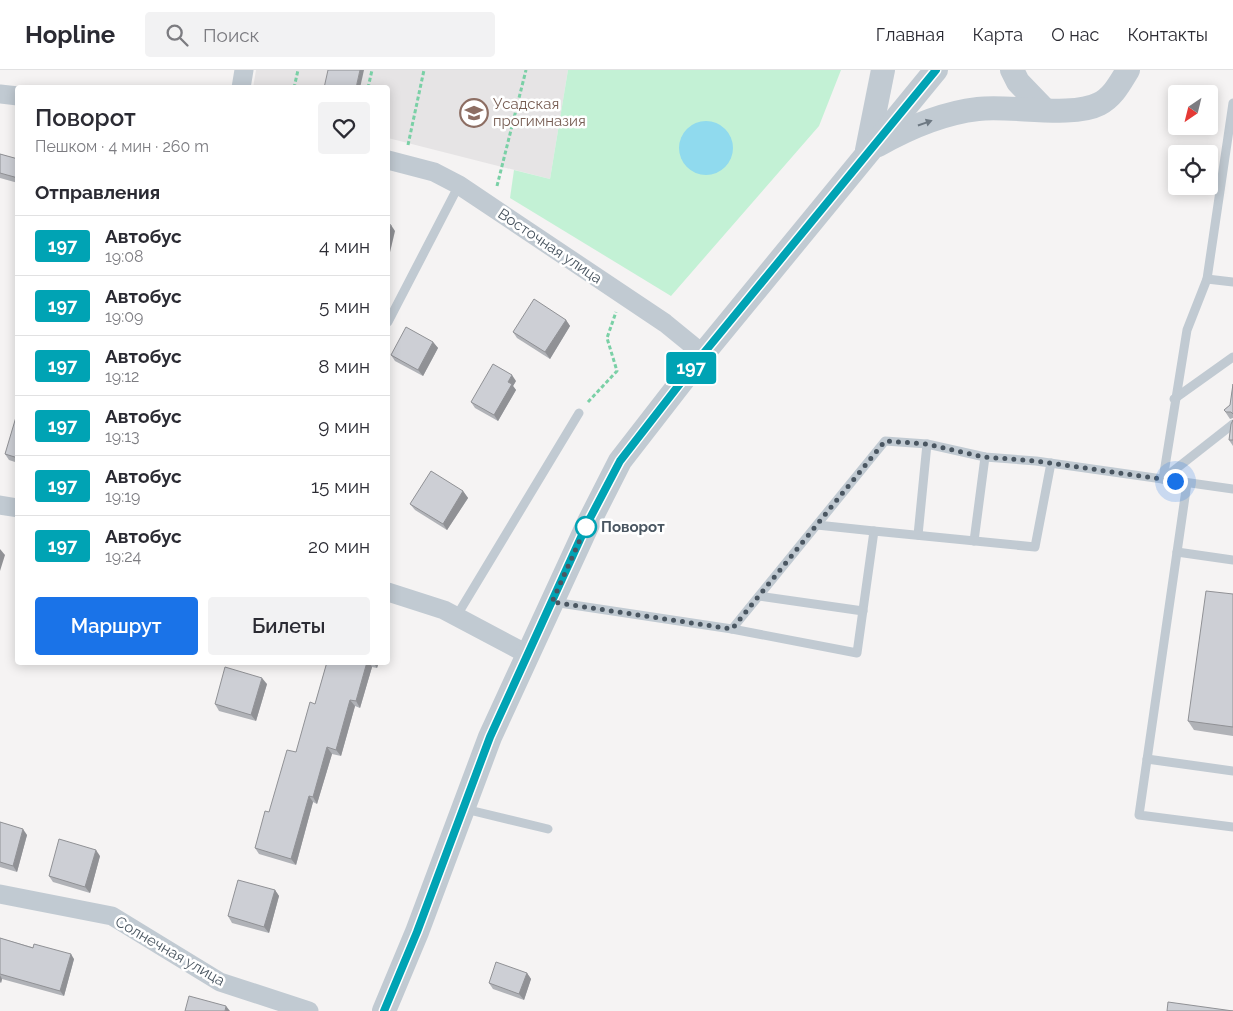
<!DOCTYPE html>
<html lang="ru">
<meta charset="utf-8">
<style>
:root{--surface:#fff;--page:#f2f2f3;--text:#2b2b33;--muted:#7c7c81;--line:#e1e1e2;--accent:#1a73e8}
body{margin:0;font-family:Raleway,sans-serif;background:var(--page);color:var(--text);height:100vh;display:flex;flex-direction:column;font-size:19px;white-space:nowrap}
*{box-sizing:border-box;margin:0}
p{font-size:16px;color:var(--muted)}
.icon{flex:none;width:28px;height:28px;fill:none;stroke:currentColor;stroke-width:2;stroke-linecap:round;stroke-linejoin:round}
.map{position:relative;flex:1;overflow:hidden}
.details{position:absolute;left:15px;top:15px;width:375px;height:580px;display:flex;flex-direction:column;background:var(--surface);border-radius:5px;box-shadow:0 2px 12px #0003}
.details>*{flex:none}
.badge{padding:0 10px;border-radius:4px;font-size:18px;line-height:32px}
.needle{width:32px;rotate:215deg}
.tools{position:absolute;left:1168px;top:15px;display:grid;gap:10px}
.tools a{display:grid;place-items:center;width:50px;height:50px;border-radius:5px;background:var(--surface);box-shadow:0 2px 12px #0003;font-size:25px}
.you{position:absolute;width:25px;height:25px;margin:-12px;border:4px solid #fff;border-radius:50%;background:#1a73e8;box-shadow:0 0 0 8px #1a73e833}
.map>.badge{position:absolute;translate:-50% -50%;box-shadow:0 0 0 2px #fff}
h2{padding:0 20px;font-size:19px;line-height:45px}
.round{display:grid;place-items:center;flex:none;width:52px;height:52px;border-radius:5px;background:var(--page)}
.headline{display:flex;align-items:center;justify-content:space-between;height:85px;padding:0 20px}
h1{font-size:24px;font-weight:600;line-height:38px}
.primary-button{display:flex;gap:10px;margin-top:auto;padding:10px 20px}
.primary-button a{flex:1;height:58px;border-radius:5px;background:var(--accent);color:#fff;font-size:20px;font-weight:600;line-height:58px;text-align:center}
.primary-button a+a{background:var(--page);color:var(--text)}
ul{padding:0;list-style:none}
li{display:flex;align-items:center;gap:15px;height:60px;padding:0 20px;border-top:1px solid var(--line)}
li div{flex:1}
li b{display:block;font-size:19px}
li em{font-style:normal}
li .badge{min-width:55px;font-weight:700;text-align:center}
header{display:flex;align-items:center;gap:30px;box-sizing:border-box;height:70px;padding:0 25px;background:var(--surface);border-bottom:1px solid var(--line)}
header strong{font-size:24px}
nav{display:flex;gap:28px;margin-inline-start:auto;font-size:18px}
.search{width:350px;height:45px;background:var(--page);display:flex;align-items:center;gap:12px;box-sizing:border-box;padding:0 18px;border-radius:5px;color:var(--muted);font-size:19px}
.map>svg:first-child{display:block}
.education{fill:#e6e4e5}
.green{fill:#c3f1d5}
.water{fill:#90daee}
.lines{fill:none;stroke-linecap:round;stroke-linejoin:round}
.path{stroke:#7ad0a6;stroke-width:3;stroke-dasharray:4 2.5;stroke-linecap:butt}
.service{stroke:#c1cad2;stroke-width:9}
.minor{stroke:#c1cad2;stroke-width:19}
.tertiary{stroke:#c1cad2;stroke-width:24}
.wall{fill:#b0b2b7}
.shaded-wall{fill:#909195}
.building{fill:#cdcfd5;stroke:#909195}
.oneway{fill:#6e7983}
.line-casing{stroke:#fff;stroke-width:11}
.line{stroke:#00a3b4;stroke-width:8}
.walk{stroke:#4a5661;stroke-width:5;stroke-dasharray:0 9}
.stop-dot{fill:#fff;stroke:#00a3b4;stroke-width:2.5}
.labels{text-anchor:middle;stroke-width:5;stroke-linejoin:round;paint-order:stroke}
.education-label{font-size:15px;fill:#785e54;stroke:#fff;text-anchor:start}
.street-label{font-size:15px;fill:#4a5661;stroke:#fff}
.stop-label{font-size:15px;font-weight:bold;fill:#4a5661;stroke:#fff;text-anchor:start}
</style>
<header>
<strong>Hopline</strong>
<div class="search"><svg class="icon" aria-label="search" viewBox="0 0 24 24"><circle cx="10" cy="10" r="6"/><path d="M15 15l6 6"/></svg>Поиск</div>
<nav><a>Главная</a><a>Карта</a><a>О нас</a><a>Контакты</a></nav>
</header>
<div class="map">
<svg width="1233" height="941" viewBox="0 0 1233 941">
<rect width="100%" height="100%" fill="#f5f3f3"/>
<path class="education" d="M256,0H568L550,109L388,68V18H253Z"/>
<path class="green" d="M568,0H841L819,56L671,226L510,128L514,100L550,109Z"/>
<circle class="water" cx="706" cy="78" r="27"/>
<g class="lines">
<g class="path">
<path d="M294,18L298,0"/>
<path d="M368,18L372,0"/>
<path d="M408,75L424,0"/>
<path d="M497,116L526,0"/>
<path d="M588,332L617,301L607,268L616,242"/>
</g>
<g class="service">
<path d="M1207,209L1233,212"/>
<path d="M388,252L459,115"/>
<path d="M1174,329L1233,287"/>
<path d="M1163,409L1187,260L1207,209L1233,33"/>
<path d="M1163,409L1233,354"/>
<path d="M1187,413L1139,745L1233,757"/>
<path d="M817,455L874,461"/>
<path d="M918,465L927,374"/>
<path d="M974,471L985,387"/>
<path d="M1177,482L1233,490"/>
<path d="M759,526L863,541"/>
<path d="M553,532L732,559L885,371L927,374L985,387L1036,391L1233,419"/>
<path d="M456,547L579,343"/>
<path d="M732,559L857,583L874,461L1035,477L1051,393"/>
<path d="M1147,689L1233,701"/>
<path d="M465,739L548,759"/>
</g>
<g class="minor">
<path d="M241,18L244,0"/>
<path d="M0,24L18,26"/>
<path d="M388,90L434,102L459,115L665,253L703,284"/>
<path d="M0,435L18,438"/>
<path d="M388,522L444,540L527,584"/>
<path d="M0,824L112,846L220,912L309,941"/>
</g>
<g class="tertiary">
<path d="M1012,0L1018,12L1044,39"/>
<path d="M878,75C908,58 943,43 978,39C1011,35 1072,48 1099,34C1113,27 1120,13 1128,0"/>
<path d="M867,80L883,0"/>
<path d="M384,941L417,862L490,667L589,452L620,391L703,284L936,0"/>
</g>
</g>
<g class="wall">
<path d="M0,84L18,89V113L0,108Z"/>
<path d="M566,250L570,256L550,289L517,268L513,262Z"/>
<path d="M433,272L438,278L423,306L395,291L391,285Z"/>
<path d="M516,311L513,316L516,320L498,351L475,338L471,332Z"/>
<path d="M1233,314V348L1230,349L1224,340L1230,335Z"/>
<path d="M18,348V393L9,390L5,384Z"/>
<path d="M1233,350V376L1229,370Z"/>
<path d="M463,421L468,428L447,460L415,440L410,434Z"/>
<path d="M1233,524V666L1194,660L1188,651Z"/>
<path d="M327,592H379L377,598L372,597L360,638L355,636L341,686L332,684L317,734L313,732L296,795L259,784L255,778L269,742L296,682L315,634Z"/>
<path d="M267,614L256,651L219,641L215,634Z"/>
<path d="M0,752L27,765L17,802L0,797Z"/>
<path d="M100,786L90,823L53,812L49,806Z"/>
<path d="M275,820L279,826L269,863L232,853L228,846Z"/>
<path d="M0,868L74,889L64,926L2,909L1,913L0,912Z"/>
<path d="M527,903L531,909L524,930L493,919L489,913Z"/>
</g>
<g class="shaded-wall">
<path d="M360,0H364L360,18H356Z"/>
<path d="M391,155L395,161L388,191V168Z"/>
<path d="M566,250L570,256L550,289L545,282Z"/>
<path d="M433,272L438,278L423,306L418,300Z"/>
<path d="M512,305L516,311L513,316L516,320L498,351L494,345L508,312Z"/>
<path d="M463,421L468,428L447,460L443,454Z"/>
<path d="M0,479L5,485L0,501Z"/>
<path d="M367,592H369L372,597L360,638L356,631Z"/>
<path d="M373,592H379L377,598Z"/>
<path d="M262,608L267,614L256,651L251,645Z"/>
<path d="M350,630L355,636L341,686L336,680Z"/>
<path d="M327,677L332,684L317,734L313,727Z"/>
<path d="M309,726L313,732L296,795L291,789Z"/>
<path d="M23,759L27,765L17,802L13,796Z"/>
<path d="M96,780L100,786L90,823L85,817Z"/>
<path d="M275,820L279,826L269,863L264,857Z"/>
<path d="M71,884L74,889L64,926L60,921Z"/>
<path d="M527,903L531,909L524,930L519,924Z"/>
<path d="M0,905L2,909L1,913L0,911Z"/>
<path d="M226,936L230,941H225Z"/>
</g>
<g class="building">
<path d="M328,0H360L356,18H324Z"/>
<path d="M0,84L18,89V108L0,103Z"/>
<path d="M388,154L391,155L388,168Z"/>
<path d="M534,229L566,250L545,282L513,262Z"/>
<path d="M406,257L433,272L418,300L391,285Z"/>
<path d="M493,294L512,305L508,312L512,314L494,345L471,332Z"/>
<path d="M1233,314V344L1231,342H1226L1224,340L1230,335Z"/>
<path d="M16,347L18,348V388L5,384Z"/>
<path d="M1233,350V370H1229L1231,354Z"/>
<path d="M431,401L463,421L443,454L410,434Z"/>
<path d="M1206,521L1233,524V657L1188,651Z"/>
<path d="M327,592H367L356,631L350,630L336,680L327,677L313,727L309,726L291,789L255,778L265,741L269,742L287,680L296,682L310,632L315,634Z"/>
<path d="M225,597L262,608L251,645L215,634Z"/>
<path d="M0,752L23,759L13,796L0,792Z"/>
<path d="M59,769L96,780L85,817L49,806Z"/>
<path d="M238,810L275,820L264,857L228,846Z"/>
<path d="M0,868L33,878L34,874L71,884L60,921L0,904Z"/>
<path d="M496,892L527,903L519,924L489,913Z"/>
<path d="M189,926L226,936L225,941H185Z"/>
<path d="M1168,932L1233,941H1167Z"/>
</g>
<defs><path id="oneway-solid" d="M-6-.8H1V-3.2L6.5 0L1 3.2V.8H-6Z" transform="scale(1.25)"/></defs>
<use class="oneway" href="#oneway-solid" transform="translate(925 53) rotate(-19)"/>
<g class="lines">
<defs>
<path id="line" d="M384,941L417,862L490,667L588,452L620,391L703,284L936,0"/>
</defs>
<use href="#line" class="line-casing"/>
<use href="#line" class="line"/>
<path class="walk" d="M586,457L588,452L552,532L732,559L885,371L927,374L984,387L1036,391L1175,411"/>
</g>
<defs>
<symbol id="school-ring" viewBox="-11 -11 22 22"><circle r="9.5" fill="#fff" stroke="#8d6e63" stroke-width="1.5"/><path d="M0-5L7-2L0 1L-7-2ZM-4 1L0 2.5L4 1V4Q0 6-4 4Z" fill="#8d6e63"/></symbol>
</defs>
<g fill-rule="evenodd">
<use href="#school-ring" x="458" y="27" width="32" height="32"/>
</g>
<circle class="stop-dot" cx="586" cy="457" r="10"/>
<g class="labels">
<g class="education-label">
<text x="493" y="39">Усадская<tspan x="493" dy="17">прогимназия</tspan></text>
</g>
<g class="street-label">
<text transform="translate(550 176) rotate(34)" y="5">Восточная улица</text>
<text transform="translate(170 881) rotate(30)" y="5">Солнечная улица</text>
</g>
<g class="stop-label">
<text x="601" y="462">Поворот</text>
</g>
</g>
</svg>
<div class="tools">
<a><svg class="needle" viewBox="-14 -14 28 28"><path d="M0-13l5 13h-10z" fill="#e53935"/><path d="M0 13l5-13h-10z" fill="#7c7c81"/></svg></a>
<a><svg class="icon" aria-label="locate" viewBox="0 0 24 24"><circle cx="12" cy="12" r="6"/><path d="M12 2v4M12 18v4M2 12h4M18 12h4"/></svg></a>
</div>
<div class="you" style="left:1175px;top:411px"></div>
<b class="badge" style="left:691px;top:298px;background:#00a3b4;color:#fff">197</b>
<section class="details">
<div class="headline"><div><h1>Поворот</h1><p>Пешком · 4 мин · 260 m</p></div><a class="round"><svg class="icon" aria-label="heart" viewBox="0 0 24 24"><path d="M12 20l-8-8c-3-5 5-10 8-4 3-6 11-1 8 4z"/></svg></a></div>
<h2>Отправления</h2>
<ul>
<li><span class="badge" style="background:#00a3b4;color:#fff">197</span><div><b>Автобус</b><p>19:08</p></div><em>4 мин</em></li>
<li><span class="badge" style="background:#00a3b4;color:#fff">197</span><div><b>Автобус</b><p>19:09</p></div><em>5 мин</em></li>
<li><span class="badge" style="background:#00a3b4;color:#fff">197</span><div><b>Автобус</b><p>19:12</p></div><em>8 мин</em></li>
<li><span class="badge" style="background:#00a3b4;color:#fff">197</span><div><b>Автобус</b><p>19:13</p></div><em>9 мин</em></li>
<li><span class="badge" style="background:#00a3b4;color:#fff">197</span><div><b>Автобус</b><p>19:19</p></div><em>15 мин</em></li>
<li><span class="badge" style="background:#00a3b4;color:#fff">197</span><div><b>Автобус</b><p>19:24</p></div><em>20 мин</em></li>
</ul>
<div class="primary-button"><a>Маршрут</a><a>Билеты</a></div>
</section>
</div>
